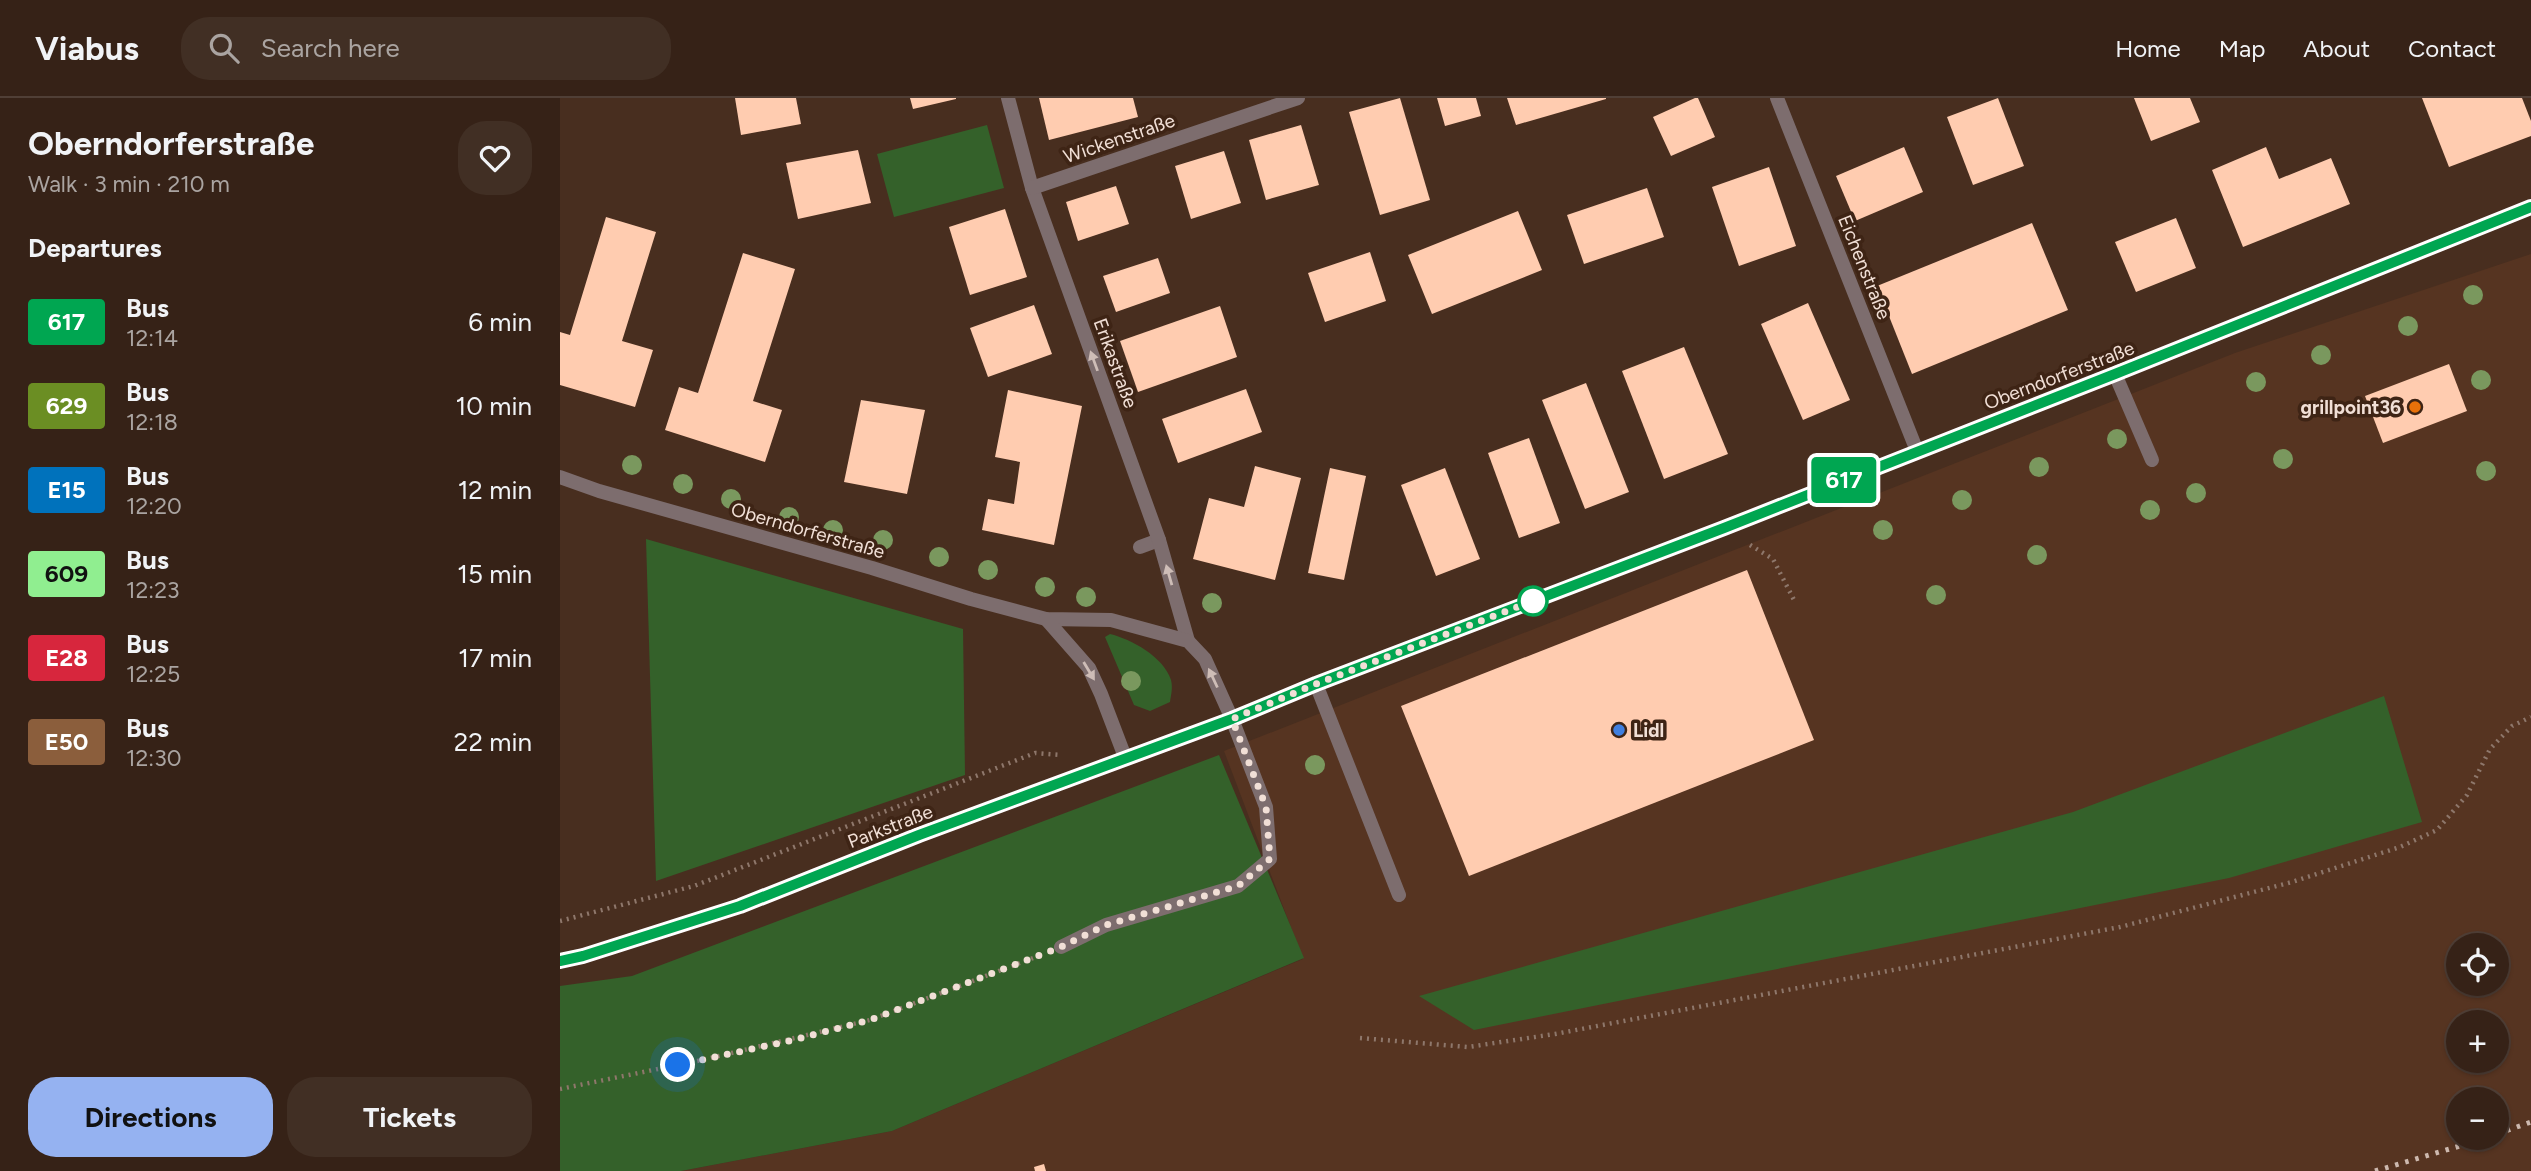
<!DOCTYPE html>
<meta charset="utf-8">
<style>
:root{--surface:#362217;--page:#412f24;--text:#f1f3f6;--muted:#aaa4a1;--line:#503f36;--accent:#95b2f1}
body{margin:0;font-family:Figtree,sans-serif;background:var(--page);color:var(--text);height:100vh;display:flex;flex-direction:column;font-size:26px;white-space:nowrap}
*{box-sizing:border-box;margin:0}
p{font-size:23px;color:var(--muted)}
.icon{flex:none;width:38px;height:38px;fill:none;stroke:currentColor;stroke-width:2;stroke-linecap:round;stroke-linejoin:round}
.map{position:relative;flex:1;overflow:hidden}
.drawer{display:flex;flex-direction:column;background:var(--surface);width:560px}
.drawer>*{flex:none}
.badge{padding:0 14px;border-radius:5px;font-size:24px;line-height:46px}
.controls{position:absolute;left:1886px;top:835px;display:grid;gap:14px}
.controls a{display:grid;place-items:center;width:63px;height:63px;border-radius:50%;background:var(--surface);box-shadow:0 2px 5px #0004,0 0 0 2px var(--line);font-size:35px}
.you{position:absolute;width:35px;height:35px;margin:-18px;border:5px solid #fff;border-radius:50%;background:#1a73e8;box-shadow:0 0 0 10px #1a73e833}
.map>.badge{position:absolute;translate:-50% -50%;box-shadow:0 0 0 4px #fff}
h2{padding:0 28px;font-size:26px;line-height:63px}
.round{display:grid;place-items:center;flex:none;width:74px;height:74px;border-radius:28px;background:var(--page)}
.summary{display:flex;align-items:center;justify-content:space-between;height:119px;padding:0 28px}
h1{font-size:33px;font-weight:700;line-height:52px}
.cta{display:flex;gap:14px;margin-top:auto;padding:14px 28px}
.cta a{flex:1;height:80px;border-radius:28px;background:var(--accent);color:#111;font-size:28px;font-weight:700;line-height:80px;text-align:center}
.cta a+a{background:var(--page);color:var(--text)}
ul{padding:0;list-style:none}
li{display:flex;align-items:center;gap:21px;height:84px;padding:0 28px}
li div{flex:1}
li b{display:block;font-size:26px}
li em{font-style:normal}
li .badge{min-width:77px;font-weight:700;text-align:center}
header{display:flex;align-items:center;gap:42px;box-sizing:border-box;height:98px;padding:0 35px;background:var(--surface);border-bottom:2px solid var(--line)}
header strong{font-size:33px}
nav{display:flex;gap:38px;margin-inline-start:auto;font-size:24px}
.search{width:490px;height:63px;background:var(--page);display:flex;align-items:center;gap:18px;box-sizing:border-box;padding:0 24px;border-radius:28px;color:var(--muted);font-size:26px}
main{display:flex;flex:1;min-height:0}
.map>svg:first-child{display:block}
.built{fill:#563421;fill-rule:evenodd}
.green{fill:#34612a}
.building{fill:#ffccb0}
.lines{fill:none;stroke-linecap:round;stroke-linejoin:round}
.path{stroke:#8e776b;stroke-width:4.5;stroke-dasharray:2 5;stroke-linecap:butt}
.service{stroke:#7d6d6e;stroke-width:14}
.minor{stroke:#7d6d6e;stroke-width:14}
.tertiary{stroke:#7d6d6e;stroke-width:14}
.secondary{stroke:#a68c8e;stroke-width:14}
.rail{stroke:#cdb9af;stroke-width:5;stroke-dasharray:3.5 7;stroke-linecap:butt}
.tree{fill:#7a985e}
.oneway{fill:#cebdb7}
.line-casing{stroke:#fff;stroke-width:16}
.line{stroke:#00a651;stroke-width:10}
.walk{stroke:#f1dfd6;stroke-width:7;stroke-dasharray:0 12.6}
.food-dot{fill:#e8710a;stroke:#3e2415;stroke-width:2.5}
.stop-dot{fill:#fff;stroke:#00a651;stroke-width:3.5}
.shop-dot{fill:#3f7fe0;stroke:#3e2415;stroke-width:2.5}
.labels{text-anchor:middle;stroke-width:7;stroke-linejoin:round;paint-order:stroke}
.street-label{font-size:19px;fill:#f1dfd6;stroke:#3e2415}
.poi-label{font-size:19px;font-weight:bold;fill:#f1dfd6;stroke:#3e2415;text-anchor:end}
</style>
<header>
<strong>Viabus</strong>
<div class="search"><svg class="icon" aria-label="search" viewBox="0 0 24 24"><circle cx="10" cy="10" r="6"/><path d="M15 15l6 6"/></svg>Search here</div>
<nav><a>Home</a><a>Map</a><a>About</a><a>Contact</a></nav>
</header>
<main>
<section class="drawer">
<div class="summary"><div><h1>Oberndorferstraße</h1><p>Walk · 3 min · 210 m</p></div><a class="round"><svg class="icon" aria-label="heart" viewBox="0 0 24 24"><path d="M12 20l-8-8c-3-5 5-10 8-4 3-6 11-1 8 4z"/></svg></a></div>
<h2>Departures</h2>
<ul>
<li><span class="badge" style="background:#00a651;color:#fff">617</span><div><b>Bus</b><p>12:14</p></div><em>6 min</em></li>
<li><span class="badge" style="background:#6b8e23;color:#fff">629</span><div><b>Bus</b><p>12:18</p></div><em>10 min</em></li>
<li><span class="badge" style="background:#0072bc;color:#fff">E15</span><div><b>Bus</b><p>12:20</p></div><em>12 min</em></li>
<li><span class="badge" style="background:#90ee90;color:#111">609</span><div><b>Bus</b><p>12:23</p></div><em>15 min</em></li>
<li><span class="badge" style="background:#d7263d;color:#fff">E28</span><div><b>Bus</b><p>12:25</p></div><em>17 min</em></li>
<li><span class="badge" style="background:#8b5e3c;color:#fff">E50</span><div><b>Bus</b><p>12:30</p></div><em>22 min</em></li>
</ul>
<div class="cta"><a>Directions</a><a>Tickets</a></div>
</section>
<div class="map">
<svg width="1971" height="1073" viewBox="0 0 1971 1073">
<rect width="100%" height="100%" fill="#482e1f"/>
<path class="built" d="M1971,156V1073H121L332,1033L743,861L664,653L1675,255ZM1899,847H1937V886H1899ZM1899,924H1937V962H1899ZM1899,1001H1937V1040H1899Z"/>
<g class="green">
<path d="M427,27L444,90L334,119L317,56Z"/>
<path d="M86,441L403,531L405,677L96,783Z"/>
<path d="M550,536C571,541 604,559 611,582C613,590 611,597 610,604L590,613L574,607L545,539Z"/>
<path d="M1824,598L1862,724L1669,780L914,932L859,898L1513,714Z"/>
<path d="M659,657L744,860L332,1033L121,1073H0V888L72,878Z"/>
</g>
<g class="building">
<path d="M175,0H236L241,26L181,37Z"/>
<path d="M350,0H396V1L353,11Z"/>
<path d="M479,0H573L578,19L489,42Z"/>
<path d="M840,0L870,102L820,117L789,14Z"/>
<path d="M877,0H916L921,18L885,28Z"/>
<path d="M947,0H1046V1L956,27Z"/>
<path d="M1135,0H1138L1155,39L1111,58L1093,19Z"/>
<path d="M1438,0L1464,68L1413,87L1387,19Z"/>
<path d="M1574,0H1630L1640,24L1591,43Z"/>
<path d="M1862,0H1962L1971,23V38L1889,69Z"/>
<path d="M741,27L759,87L706,102L689,42Z"/>
<path d="M1344,49L1363,94L1295,123L1276,78Z"/>
<path d="M1706,49L1719,81L1771,60L1790,106L1683,149L1652,72Z"/>
<path d="M298,52L311,105L238,121L226,65Z"/>
<path d="M664,53L681,105L631,121L615,68Z"/>
<path d="M1209,69L1236,148L1179,168L1152,89Z"/>
<path d="M556,88L569,126L518,143L506,104Z"/>
<path d="M1087,90L1104,139L1024,166L1007,117Z"/>
<path d="M445,111L467,179L410,197L389,129Z"/>
<path d="M958,113L982,172L872,216L848,157Z"/>
<path d="M46,119L96,134L62,243L93,252L75,309L0,287V234L10,237Z"/>
<path d="M1616,120L1636,170L1576,194L1555,144Z"/>
<path d="M1472,125L1508,212L1352,276L1317,188Z"/>
<path d="M810,154L826,203L765,224L748,175Z"/>
<path d="M183,155L235,171L193,303L222,312L205,364L105,332L119,289L138,295Z"/>
<path d="M598,160L610,195L556,214L543,178Z"/>
<path d="M1248,205L1290,302L1243,322L1201,226Z"/>
<path d="M474,207L492,256L428,279L410,230Z"/>
<path d="M660,208L677,259L578,294L560,243Z"/>
<path d="M1124,249L1168,356L1104,381L1062,273Z"/>
<path d="M1889,266L1907,313L1823,345L1805,298Z"/>
<path d="M1026,285L1069,394L1025,411L982,302Z"/>
<path d="M686,291L702,334L618,365L602,321Z"/>
<path d="M448,292L522,308L494,447L422,432L428,401L454,406L460,364L435,359Z"/>
<path d="M301,302L365,312L347,396L284,384Z"/>
<path d="M969,340L1000,425L959,440L928,355Z"/>
<path d="M695,368L741,380L715,482L633,461L649,400L684,409Z"/>
<path d="M770,370L806,378L784,482L748,475Z"/>
<path d="M885,370L920,461L876,478L841,387Z"/>
<path d="M1187,472L1254,642L909,778L841,608Z"/>
<path d="M484,1066L486,1073H475L474,1069Z"/>
</g>
<g class="lines">
<g class="path">
<path d="M1190,447L1213,461L1234,502"/>
<path d="M0,823L134,788L475,655L501,657"/>
<path d="M800,940L908,949L995,936L1560,829L1732,784L1840,749L1877,732L1907,697L1930,651L1952,628L1971,619"/>
<path d="M0,991L142,962L310,922L481,857"/>
</g>
<g class="service">
<path d="M1555,276L1592,362"/>
<path d="M580,449L599,442"/>
<path d="M756,586L839,797"/>
<path d="M501,849L546,827L678,788L710,761L706,709L672,621"/>
</g>
<g class="minor">
<path d="M448,0L472,90L599,442L628,543"/>
<path d="M472,90L738,0"/>
</g>
<g class="tertiary">
<path d="M1217,0L1357,353"/>
<path d="M0,379L39,393L312,470L411,501L486,521L551,522L628,543L645,561L672,621"/>
<path d="M486,521L529,570L541,596L565,659"/>
</g>
<path class="secondary" d="M0,863L23,858L180,808L359,737L672,621L756,586L1164,430L1555,276L1971,109"/>
<g class="rail">
<path d="M1937,1036L1971,1024"/>
<path d="M1815,1073L1927,1040"/>
</g>
</g>
<g class="tree">
<circle cx="1913" cy="197" r="10"/>
<circle cx="1848" cy="228" r="10"/>
<circle cx="1761" cy="257" r="10"/>
<circle cx="1921" cy="282" r="10"/>
<circle cx="1696" cy="284" r="10"/>
<circle cx="1557" cy="341" r="10"/>
<circle cx="1723" cy="361" r="10"/>
<circle cx="72" cy="367" r="10"/>
<circle cx="1479" cy="369" r="10"/>
<circle cx="1926" cy="373" r="10"/>
<circle cx="123" cy="386" r="10"/>
<circle cx="1636" cy="395" r="10"/>
<circle cx="171" cy="401" r="10"/>
<circle cx="1402" cy="402" r="10"/>
<circle cx="1590" cy="412" r="10"/>
<circle cx="229" cy="419" r="10"/>
<circle cx="273" cy="432" r="10"/>
<circle cx="1323" cy="432" r="10"/>
<circle cx="323" cy="442" r="10"/>
<circle cx="1477" cy="457" r="10"/>
<circle cx="379" cy="459" r="10"/>
<circle cx="428" cy="472" r="10"/>
<circle cx="485" cy="489" r="10"/>
<circle cx="1376" cy="497" r="10"/>
<circle cx="526" cy="499" r="10"/>
<circle cx="652" cy="505" r="10"/>
<circle cx="571" cy="583" r="10"/>
<circle cx="755" cy="667" r="10"/>
</g>
<defs><path id="oneway-solid" d="M-6-.8H1V-3.2L6.5 0L1 3.2V.8H-6Z" transform="scale(1.75)"/></defs>
<g class="oneway">
<use href="#oneway-solid" transform="translate(534 263) rotate(-110)"/>
<use href="#oneway-solid" transform="translate(609 477) rotate(-106)"/>
<use href="#oneway-solid" transform="translate(529 573) rotate(59)"/>
<use href="#oneway-solid" transform="translate(653 580) rotate(-115)"/>
</g>
<g class="lines">
<defs>
<path id="line" d="M0,863L23,858L180,808L359,737L672,621L756,586L1164,430L1555,276L1971,109"/>
</defs>
<use href="#line" class="line-casing"/>
<use href="#line" class="line"/>
<path class="walk" d="M118,967L229,943L310,922L501,849L546,827L678,788L710,761L706,709L672,621L756,586L981,500L973,503"/>
</g>
<circle class="food-dot" cx="1855" cy="309" r="7"/>
<circle class="stop-dot" cx="973" cy="503" r="14"/>
<circle class="shop-dot" cx="1059" cy="632" r="7"/>
<g class="labels">
<g class="street-label">
<text transform="translate(559 40) rotate(-19)" y="7">Wickenstraße</text>
<text transform="translate(1305 169) rotate(68)" y="7">Eichenstraße</text>
<text transform="translate(556 265) rotate(70)" y="7">Erikastraße</text>
<text transform="translate(1499 277) rotate(-21)" y="7">Oberndorferstraße</text>
<text transform="translate(248 432) rotate(16)" y="7">Oberndorferstraße</text>
<text transform="translate(330 728) rotate(-21)" y="7">Parkstraße</text>
</g>
<g class="poi-label">
<text x="1841" y="316">grillpoint36</text>
<text x="1073" y="639" text-anchor="start">Lidl</text>
</g>
</g>
</svg>
<div class="controls">
<a><svg class="icon" aria-label="locate" viewBox="0 0 24 24"><circle cx="12" cy="12" r="6"/><path d="M12 2v4M12 18v4M2 12h4M18 12h4"/></svg></a>
<a>+</a>
<a>−</a>
</div>
<div class="you" style="left:118px;top:967px"></div>
<b class="badge" style="left:1284px;top:382px;background:#00a651;color:#fff">617</b>
</div>
</main>
